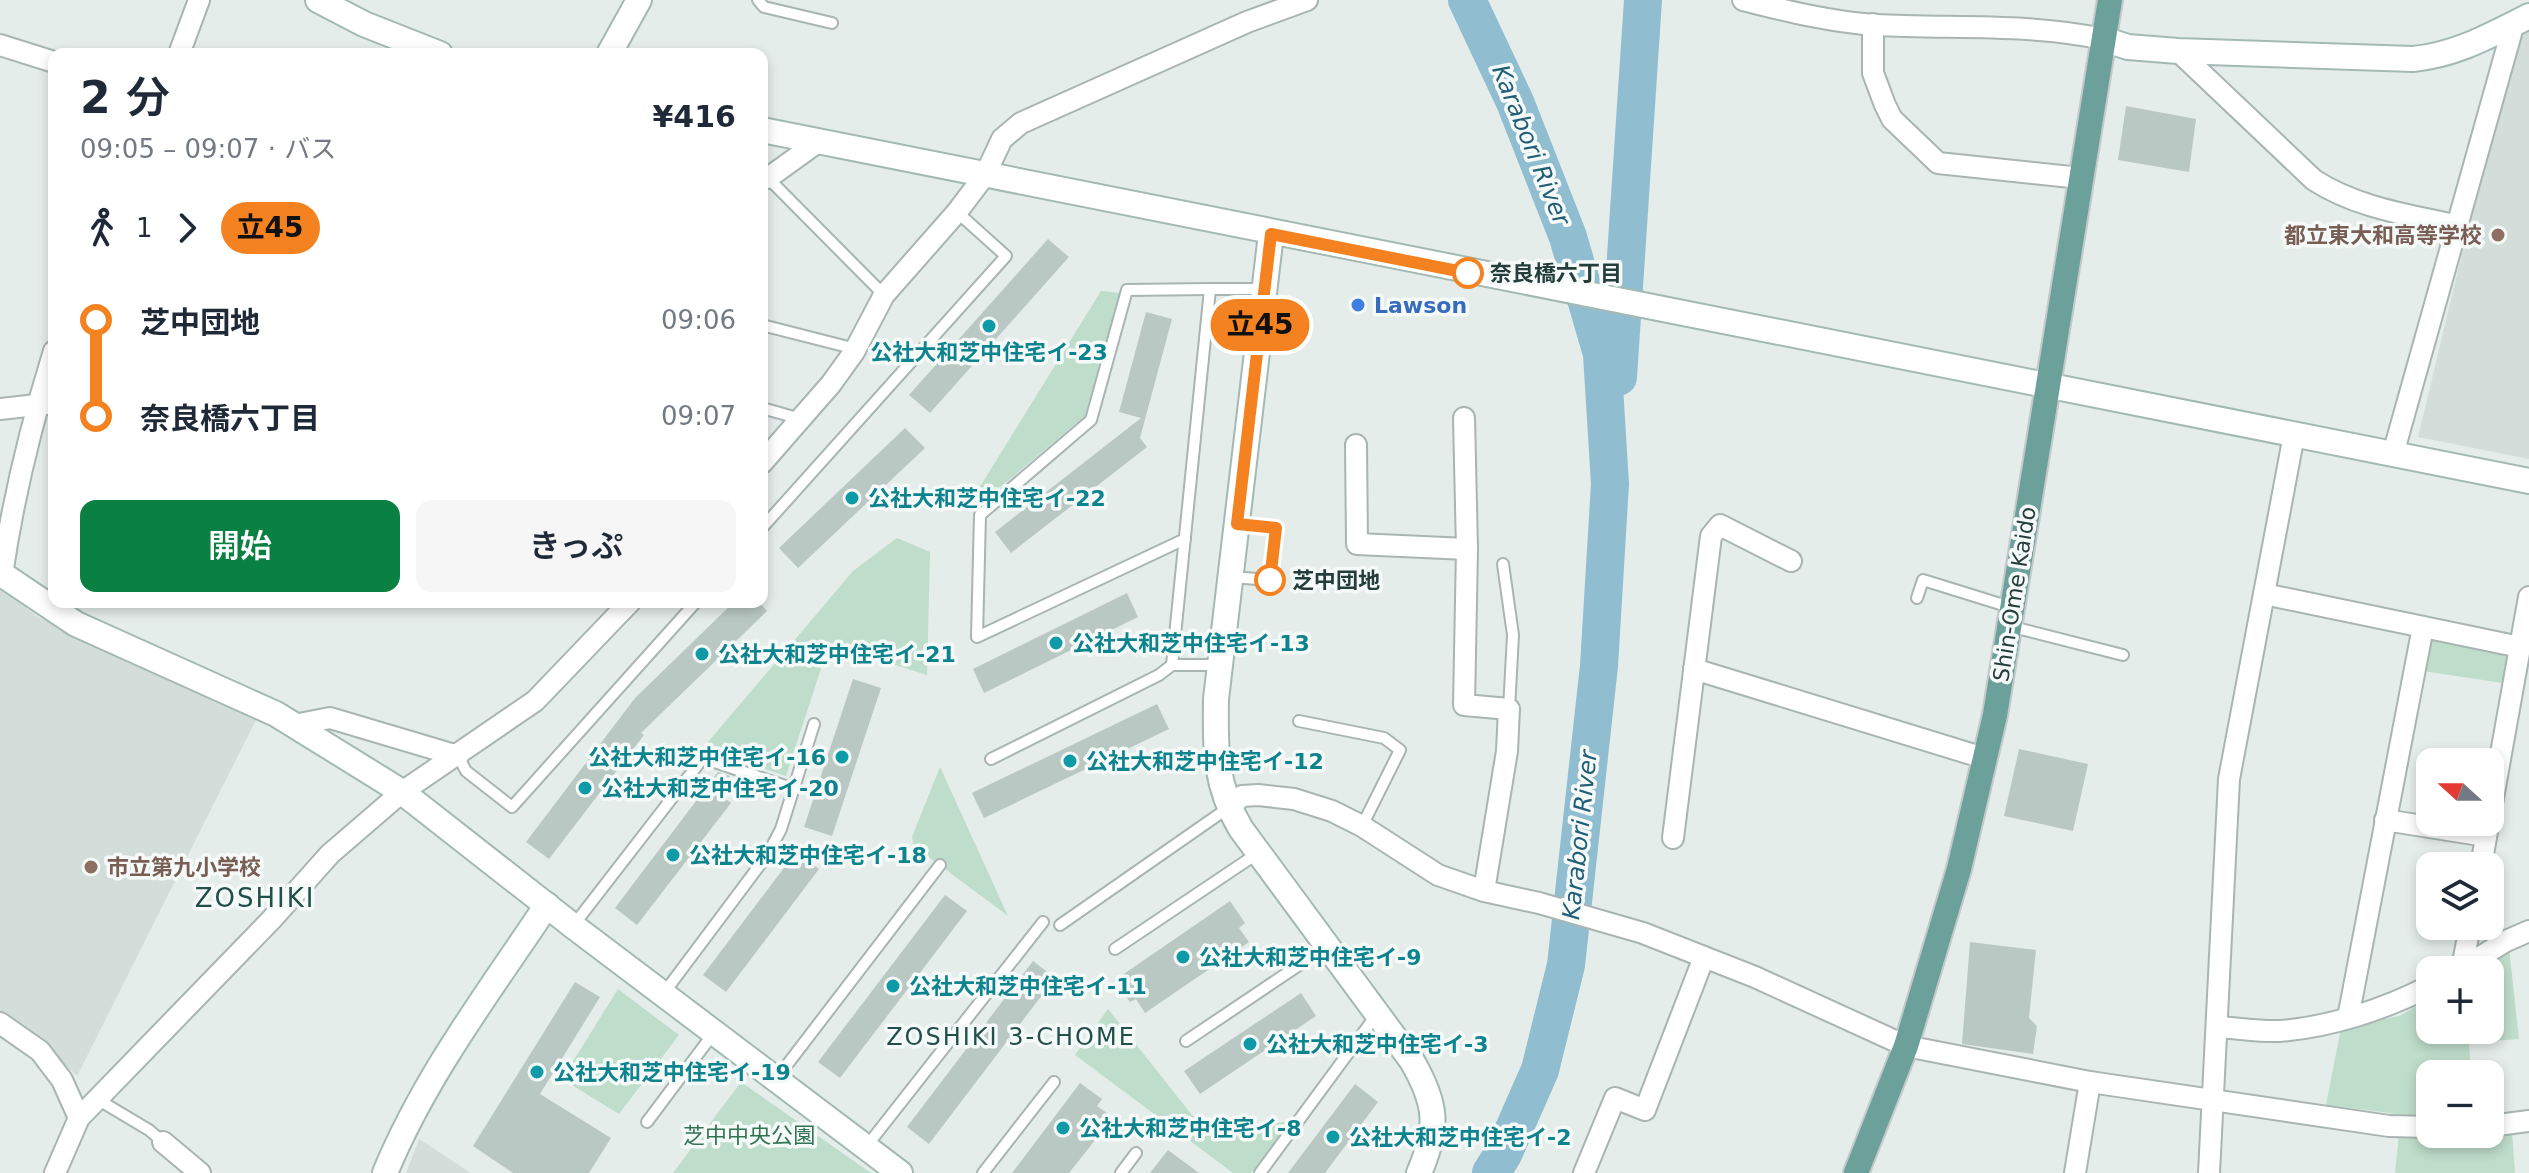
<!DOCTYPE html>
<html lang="ja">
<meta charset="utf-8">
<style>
:root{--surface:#fff;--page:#f6f6f7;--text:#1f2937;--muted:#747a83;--accent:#0b8043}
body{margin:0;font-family:"DejaVu Sans","Noto Sans JP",sans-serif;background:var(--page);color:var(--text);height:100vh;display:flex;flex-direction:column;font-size:30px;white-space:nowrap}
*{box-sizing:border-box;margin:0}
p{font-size:26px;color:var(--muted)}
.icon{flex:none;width:44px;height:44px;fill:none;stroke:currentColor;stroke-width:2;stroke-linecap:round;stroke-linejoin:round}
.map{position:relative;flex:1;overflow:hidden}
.drawer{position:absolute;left:48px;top:48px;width:720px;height:560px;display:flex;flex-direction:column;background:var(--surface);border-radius:16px;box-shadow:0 4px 12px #0003}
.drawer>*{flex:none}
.badge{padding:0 16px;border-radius:26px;font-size:28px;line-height:52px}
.needle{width:52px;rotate:291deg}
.fabs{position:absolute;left:2416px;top:748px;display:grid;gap:16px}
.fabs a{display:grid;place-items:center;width:88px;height:88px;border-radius:16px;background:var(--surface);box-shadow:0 4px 12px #0003;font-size:40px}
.map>.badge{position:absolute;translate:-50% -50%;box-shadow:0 0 0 4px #fff}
.legs{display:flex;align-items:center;gap:12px;height:88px;padding:0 32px;font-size:26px}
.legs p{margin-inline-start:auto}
.summary{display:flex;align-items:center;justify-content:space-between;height:136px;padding:0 32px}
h1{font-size:44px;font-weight:600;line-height:60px}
.primary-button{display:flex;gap:16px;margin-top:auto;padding:16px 32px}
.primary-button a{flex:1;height:92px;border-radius:16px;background:var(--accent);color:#fff;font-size:32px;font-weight:600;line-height:92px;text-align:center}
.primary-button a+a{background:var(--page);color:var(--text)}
ul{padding:0 32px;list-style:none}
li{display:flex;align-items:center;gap:28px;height:96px;font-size:30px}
li i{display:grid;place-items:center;width:12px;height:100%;margin:0 10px;background:currentColor}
li i::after{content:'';width:20px;height:20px;margin:-10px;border:6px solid;border-radius:50%;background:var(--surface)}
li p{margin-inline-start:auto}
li:first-child i{background:linear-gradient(#0000 50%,currentColor 0)}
li:last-child i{background:linear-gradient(currentColor 50%,#0000 0)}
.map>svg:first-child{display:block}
.built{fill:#d3ddda}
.green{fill:#bfddcb}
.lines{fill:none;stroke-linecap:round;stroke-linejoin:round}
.river{stroke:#90bdcf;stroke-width:38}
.building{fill:#bac8c4}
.lane-casing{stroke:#a8b5b3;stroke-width:14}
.street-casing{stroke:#a8b5b3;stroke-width:24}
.secondary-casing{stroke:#a3b9b4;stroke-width:28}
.primary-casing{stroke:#c2c9c8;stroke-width:28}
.lane{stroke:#fff;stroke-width:10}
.street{stroke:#fff;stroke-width:20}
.secondary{stroke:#fff;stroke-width:24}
.primary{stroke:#6ba19a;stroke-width:24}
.line-1-casing{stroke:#fff;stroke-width:18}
.line-1{stroke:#f58220;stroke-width:12}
.education-dot{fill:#8d6e63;stroke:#f5faf8;stroke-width:3}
.stop-1-dot{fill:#fff;stroke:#f58220;stroke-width:4}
.shop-dot{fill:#3f7fe0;stroke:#f5faf8;stroke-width:3}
.culture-dot{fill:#0f9aa8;stroke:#f5faf8;stroke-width:3}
.labels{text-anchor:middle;stroke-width:7;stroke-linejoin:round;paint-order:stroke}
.education-label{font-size:22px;font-weight:bold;fill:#785e54;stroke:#f5faf8;text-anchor:end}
.stop-label{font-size:22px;font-weight:bold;fill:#253e3b;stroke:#f5faf8;text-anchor:start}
.shop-label{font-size:22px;font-weight:bold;fill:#366cbe;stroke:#f5faf8;text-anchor:start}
.culture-label{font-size:22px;font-weight:bold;fill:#0d838f;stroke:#f5faf8;text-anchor:start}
.street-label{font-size:22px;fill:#253e3b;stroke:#f5faf8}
.park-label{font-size:22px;fill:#307453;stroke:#f5faf8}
.water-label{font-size:24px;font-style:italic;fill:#215e78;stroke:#f5faf8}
.neighbourhood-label{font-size:24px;letter-spacing:2px;fill:#21504b;stroke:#f5faf8}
.quarter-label{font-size:26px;letter-spacing:2px;fill:#21504b;stroke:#f5faf8}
</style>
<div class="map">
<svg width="2529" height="1173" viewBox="0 0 2529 1173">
<rect width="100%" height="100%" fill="#e5edeb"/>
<g class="built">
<path d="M2529,28V459L2418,437L2515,33Z"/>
<path d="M0,587L38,617L257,718L77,1076L31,1035L0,1016Z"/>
<path d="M419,1139L471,1173H406Z"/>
</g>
<g class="green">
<path d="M1101,291L1120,293L1085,416L974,509L968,506Z"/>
<path d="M897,538L930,552L927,675L829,644L786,776L703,748L853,571Z"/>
<path d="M2425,630L2511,647L2503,683L2416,670Z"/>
<path d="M940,767L1008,916L914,846L912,837Z"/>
<path d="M2509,948L2519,1039L2469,1043L2471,1074H2430V1118L2326,1105L2341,1028L2399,1016L2430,999V1030H2490V970H2477Z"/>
<path d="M618,989L679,1035L619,1114L562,1079Z"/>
<path d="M1108,1009L1192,1115L1216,1132L1291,1121L1251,1173H1233L1075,1055Z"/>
<path d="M741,1082L871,1173H673Z"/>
<path d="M2512,1132L2515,1173H2395L2399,1133L2478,1136Z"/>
</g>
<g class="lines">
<g class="river">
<path d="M1467,0L1515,102L1568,237L1602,354L1610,484L1599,666L1566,965L1540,1070L1503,1154L1491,1173"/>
<path d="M1618,377L1643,0"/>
</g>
</g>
<g class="building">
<path d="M2126,106L2196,119L2189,172L2118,160Z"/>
<path d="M1048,239L1069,257L930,413L909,395Z"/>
<path d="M1146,312L1172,319L1140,438L1147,447L1011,553L995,532L1141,418L1119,412Z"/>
<path d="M905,428L925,448L798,568L779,548Z"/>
<path d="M1127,593L1138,617L984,693L973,669Z"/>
<path d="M734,602H759L767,611L641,733L644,735L549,859L526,842L635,698Z"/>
<path d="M853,679L881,688L832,836L804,827Z"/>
<path d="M1157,704L1169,729L984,818L972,793Z"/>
<path d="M2019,749L2088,764L2073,831L2004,816Z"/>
<path d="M718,772L730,776L720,795L731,803L637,925L615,908Z"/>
<path d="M796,852L819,869L726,992L703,975Z"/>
<path d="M945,895L967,911L840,1078L818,1062Z"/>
<path d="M1230,901L1245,923L1239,928L1249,942L1145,1013L1136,999L1130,1002L1115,980Z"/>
<path d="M1970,942L2036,950L2029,1018L2037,1026L2033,1054L1962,1044Z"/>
<path d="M1033,961L1055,978L929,1144L907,1127Z"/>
<path d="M575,982L600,997L540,1094L611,1138L589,1173H513L473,1146Z"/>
<path d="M1301,993L1316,1016L1200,1094L1184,1071Z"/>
<path d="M1080,1083L1102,1099L1097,1106L1111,1116L1092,1144L1069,1173H1012Z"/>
<path d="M1355,1084L1378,1102L1325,1173H1288Z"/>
<path d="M1168,1150L1199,1173H1150Z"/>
</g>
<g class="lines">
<defs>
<g id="lane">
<path d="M758,0L764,7L832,23"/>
<path d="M768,178L884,295"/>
<path d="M762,325L856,349"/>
<path d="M762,408L801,419"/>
<path d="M762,528L1006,256L957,212"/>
<path d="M1185,539L977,637L980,515L1091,420L1127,290L1210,289"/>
<path d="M1503,564L1513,635L1509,709"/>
<path d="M1232,577L1270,580L1276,528L1237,524"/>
<path d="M1917,598L1923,580L2010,607"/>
<path d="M2009,626L2123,655"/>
<path d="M1219,665H1172L1210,289H1263"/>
<path d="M1299,721L1384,738L1400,750L1362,826"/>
<path d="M458,756L466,771L512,807L696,602"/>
<path d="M991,759L1159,675L1172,665"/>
<path d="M1060,925L1228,808"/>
<path d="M573,926L703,758L794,789"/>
<path d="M1115,949L1258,853"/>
<path d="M664,993L768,854L781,829L814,724"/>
<path d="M1186,1041L1326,947"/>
<path d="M777,1078L940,865"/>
<path d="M97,1099L149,1130L163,1142"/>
<path d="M647,1122L713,1034"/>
<path d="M866,1147L1043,922"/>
<path d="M983,1173L1054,1082"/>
<path d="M1121,1173L1136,1153"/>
<path d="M1260,1173L1377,1014"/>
</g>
<g id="street">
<path d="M1743,0C1786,11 1831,22 1876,25C1951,29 2029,23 2103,39"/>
<path d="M1873,24V73L1885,105L1892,119L1938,163L2080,178"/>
<path d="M0,45L54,62"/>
<path d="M2178,51L2314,180C2357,208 2410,215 2459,226"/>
<path d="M179,54L199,0"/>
<path d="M762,179L768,178L818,142"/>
<path d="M0,409L54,403"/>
<path d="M1464,418L1467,549L1464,705L1509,709L1507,751L1484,891"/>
<path d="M1356,445L1357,544L1467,549"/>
<path d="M2393,454L2514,23"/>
<path d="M762,463L831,384L854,352L884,295L957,212L985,175L1002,139L1021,123L1247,22L1307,0"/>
<path d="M2,575C13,498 31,425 54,351"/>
<path d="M2264,594L2520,647"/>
<path d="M1694,669L1984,758"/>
<path d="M294,725L330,718L458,756"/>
<path d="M1228,808L1242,796L1258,795L1294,799L1332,811L1362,826L1438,875L1484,891L1539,903L1643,933L1755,977L1906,1046L2090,1082L2389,1126L2430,1127"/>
<path d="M2490,815L2529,597"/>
<path d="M2385,820L2486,836"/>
<path d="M1673,838L1711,536L1720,525L1791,561"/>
<path d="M2481,866L2488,826"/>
<path d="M2462,968L2470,926"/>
<path d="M2459,970L2506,941L2529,931"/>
<path d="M2348,1018L2423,627"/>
<path d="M0,1023L40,1051L62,1080L79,1118"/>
<path d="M2217,1027C2238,1028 2260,1032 2280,1031C2331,1027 2385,1009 2430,986"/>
<path d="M2490,1126L2529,1121"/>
<path d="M163,1142L200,1173"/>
<path d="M55,1173L79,1118L272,919L330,854L402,792L535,701L630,602"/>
<path d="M1584,1173L1615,1098L1645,1110L1704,957"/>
<path d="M2075,1173L2090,1082"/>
<path d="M2209,1173L2229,779L2294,435"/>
</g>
<g id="secondary">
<path d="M318,0L364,24L440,54"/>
<path d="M2103,39L2128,47L2178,51L2413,59C2456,55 2491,35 2529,16"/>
<path d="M609,54L639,0"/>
<path d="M762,130C1350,250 1940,363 2529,481"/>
<path d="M1271,234L1216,699C1215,749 1215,786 1241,829L1412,1061C1437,1104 1439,1127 1419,1173"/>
<path d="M0,573L76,624L276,714L402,792L573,926L900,1173"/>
<path d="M385,1173C425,1076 489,992 547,905"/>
</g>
<path id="primary" d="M1856,1173L1906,1046L1959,869L1995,715L2110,0"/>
</defs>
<use href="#lane" class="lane-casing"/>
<use href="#street" class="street-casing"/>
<use href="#secondary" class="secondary-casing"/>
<use href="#primary" class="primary-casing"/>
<use href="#lane" class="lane"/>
<use href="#street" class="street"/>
<use href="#secondary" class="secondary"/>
<use href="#primary" class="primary"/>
</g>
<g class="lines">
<defs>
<path id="line-1" d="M1270,580L1276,528L1237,524L1271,234L1468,273"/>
</defs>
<use href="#line-1" class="line-1-casing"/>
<use href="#line-1" class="line-1"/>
</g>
<g class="education-dot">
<circle cx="2498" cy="235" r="8"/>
<circle cx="91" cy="867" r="8"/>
</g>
<g class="stop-1-dot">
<circle cx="1468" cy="273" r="14"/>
<circle cx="1270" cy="580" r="14"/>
</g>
<circle class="shop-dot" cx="1358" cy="305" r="8"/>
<g class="culture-dot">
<circle cx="989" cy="326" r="8"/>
<circle cx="852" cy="498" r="8"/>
<circle cx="1056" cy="643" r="8"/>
<circle cx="702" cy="654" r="8"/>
<circle cx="842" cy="757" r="8"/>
<circle cx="1070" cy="761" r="8"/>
<circle cx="585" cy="788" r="8"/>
<circle cx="673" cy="855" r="8"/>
<circle cx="1183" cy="957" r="8"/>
<circle cx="893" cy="986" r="8"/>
<circle cx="1250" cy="1044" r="8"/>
<circle cx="537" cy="1072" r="8"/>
<circle cx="1063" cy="1128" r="8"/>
<circle cx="1333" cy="1137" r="8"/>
</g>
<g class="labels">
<g class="education-label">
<text x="2482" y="243">都立東大和高等学校</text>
<text x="107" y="875" text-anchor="start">市立第九小学校</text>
</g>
<g class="stop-label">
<text x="1490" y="281">奈良橋六丁目</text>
<text x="1292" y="588">芝中団地</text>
</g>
<g class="shop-label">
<text x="1374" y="313">Lawson</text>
</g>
<g class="culture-label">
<text x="989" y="360" text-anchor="middle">公社大和芝中住宅イ-23</text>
<text x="868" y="506">公社大和芝中住宅イ-22</text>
<text x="1072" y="651">公社大和芝中住宅イ-13</text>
<text x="718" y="662">公社大和芝中住宅イ-21</text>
<text x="826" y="765" text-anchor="end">公社大和芝中住宅イ-16</text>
<text x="1086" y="769">公社大和芝中住宅イ-12</text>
<text x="601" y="796">公社大和芝中住宅イ-20</text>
<text x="689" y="863">公社大和芝中住宅イ-18</text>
<text x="1199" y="965">公社大和芝中住宅イ-9</text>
<text x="909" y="994">公社大和芝中住宅イ-11</text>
<text x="1266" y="1052">公社大和芝中住宅イ-3</text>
<text x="553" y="1080">公社大和芝中住宅イ-19</text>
<text x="1079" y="1136">公社大和芝中住宅イ-8</text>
<text x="1349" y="1145">公社大和芝中住宅イ-2</text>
</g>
<g class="street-label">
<text transform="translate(2014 594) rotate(-81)" y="8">Shin-Ome Kaido</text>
</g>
<g class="park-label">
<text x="749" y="1143">芝中中央公園</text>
</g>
<g class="water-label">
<text transform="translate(1531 145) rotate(68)" y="8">Karabori River</text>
<text transform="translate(1580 835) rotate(-84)" y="8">Karabori River</text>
</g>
<g class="neighbourhood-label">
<text x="1011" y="1045">ZOSHIKI 3-CHOME</text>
</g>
<g class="quarter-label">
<text x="255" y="907">ZOSHIKI</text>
</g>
</g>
</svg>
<div class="fabs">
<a><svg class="needle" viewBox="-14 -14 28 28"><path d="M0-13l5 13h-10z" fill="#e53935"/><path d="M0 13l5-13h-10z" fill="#747a83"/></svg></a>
<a><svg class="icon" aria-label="layers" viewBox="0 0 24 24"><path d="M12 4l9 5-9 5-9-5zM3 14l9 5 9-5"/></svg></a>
<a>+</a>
<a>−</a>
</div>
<b class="badge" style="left:1260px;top:325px;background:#f58220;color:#111">立45</b>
<section class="drawer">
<div class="summary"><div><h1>2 分</h1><p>09:05 – 09:07 · バス</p></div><b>¥416</b></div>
<div class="legs"><svg class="icon" aria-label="walk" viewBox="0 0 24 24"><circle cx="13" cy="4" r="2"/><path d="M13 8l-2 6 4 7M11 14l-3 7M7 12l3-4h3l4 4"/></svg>1<svg class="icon" aria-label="forward" viewBox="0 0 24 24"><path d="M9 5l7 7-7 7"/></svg><b class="badge" style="background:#f58220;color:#111">立45</b></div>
<ul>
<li><i style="color:#f58220"></i><b>芝中団地</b><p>09:06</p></li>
<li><i style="color:#f58220"></i><b>奈良橋六丁目</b><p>09:07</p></li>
</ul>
<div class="primary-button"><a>開始</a><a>きっぷ</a></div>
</section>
</div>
